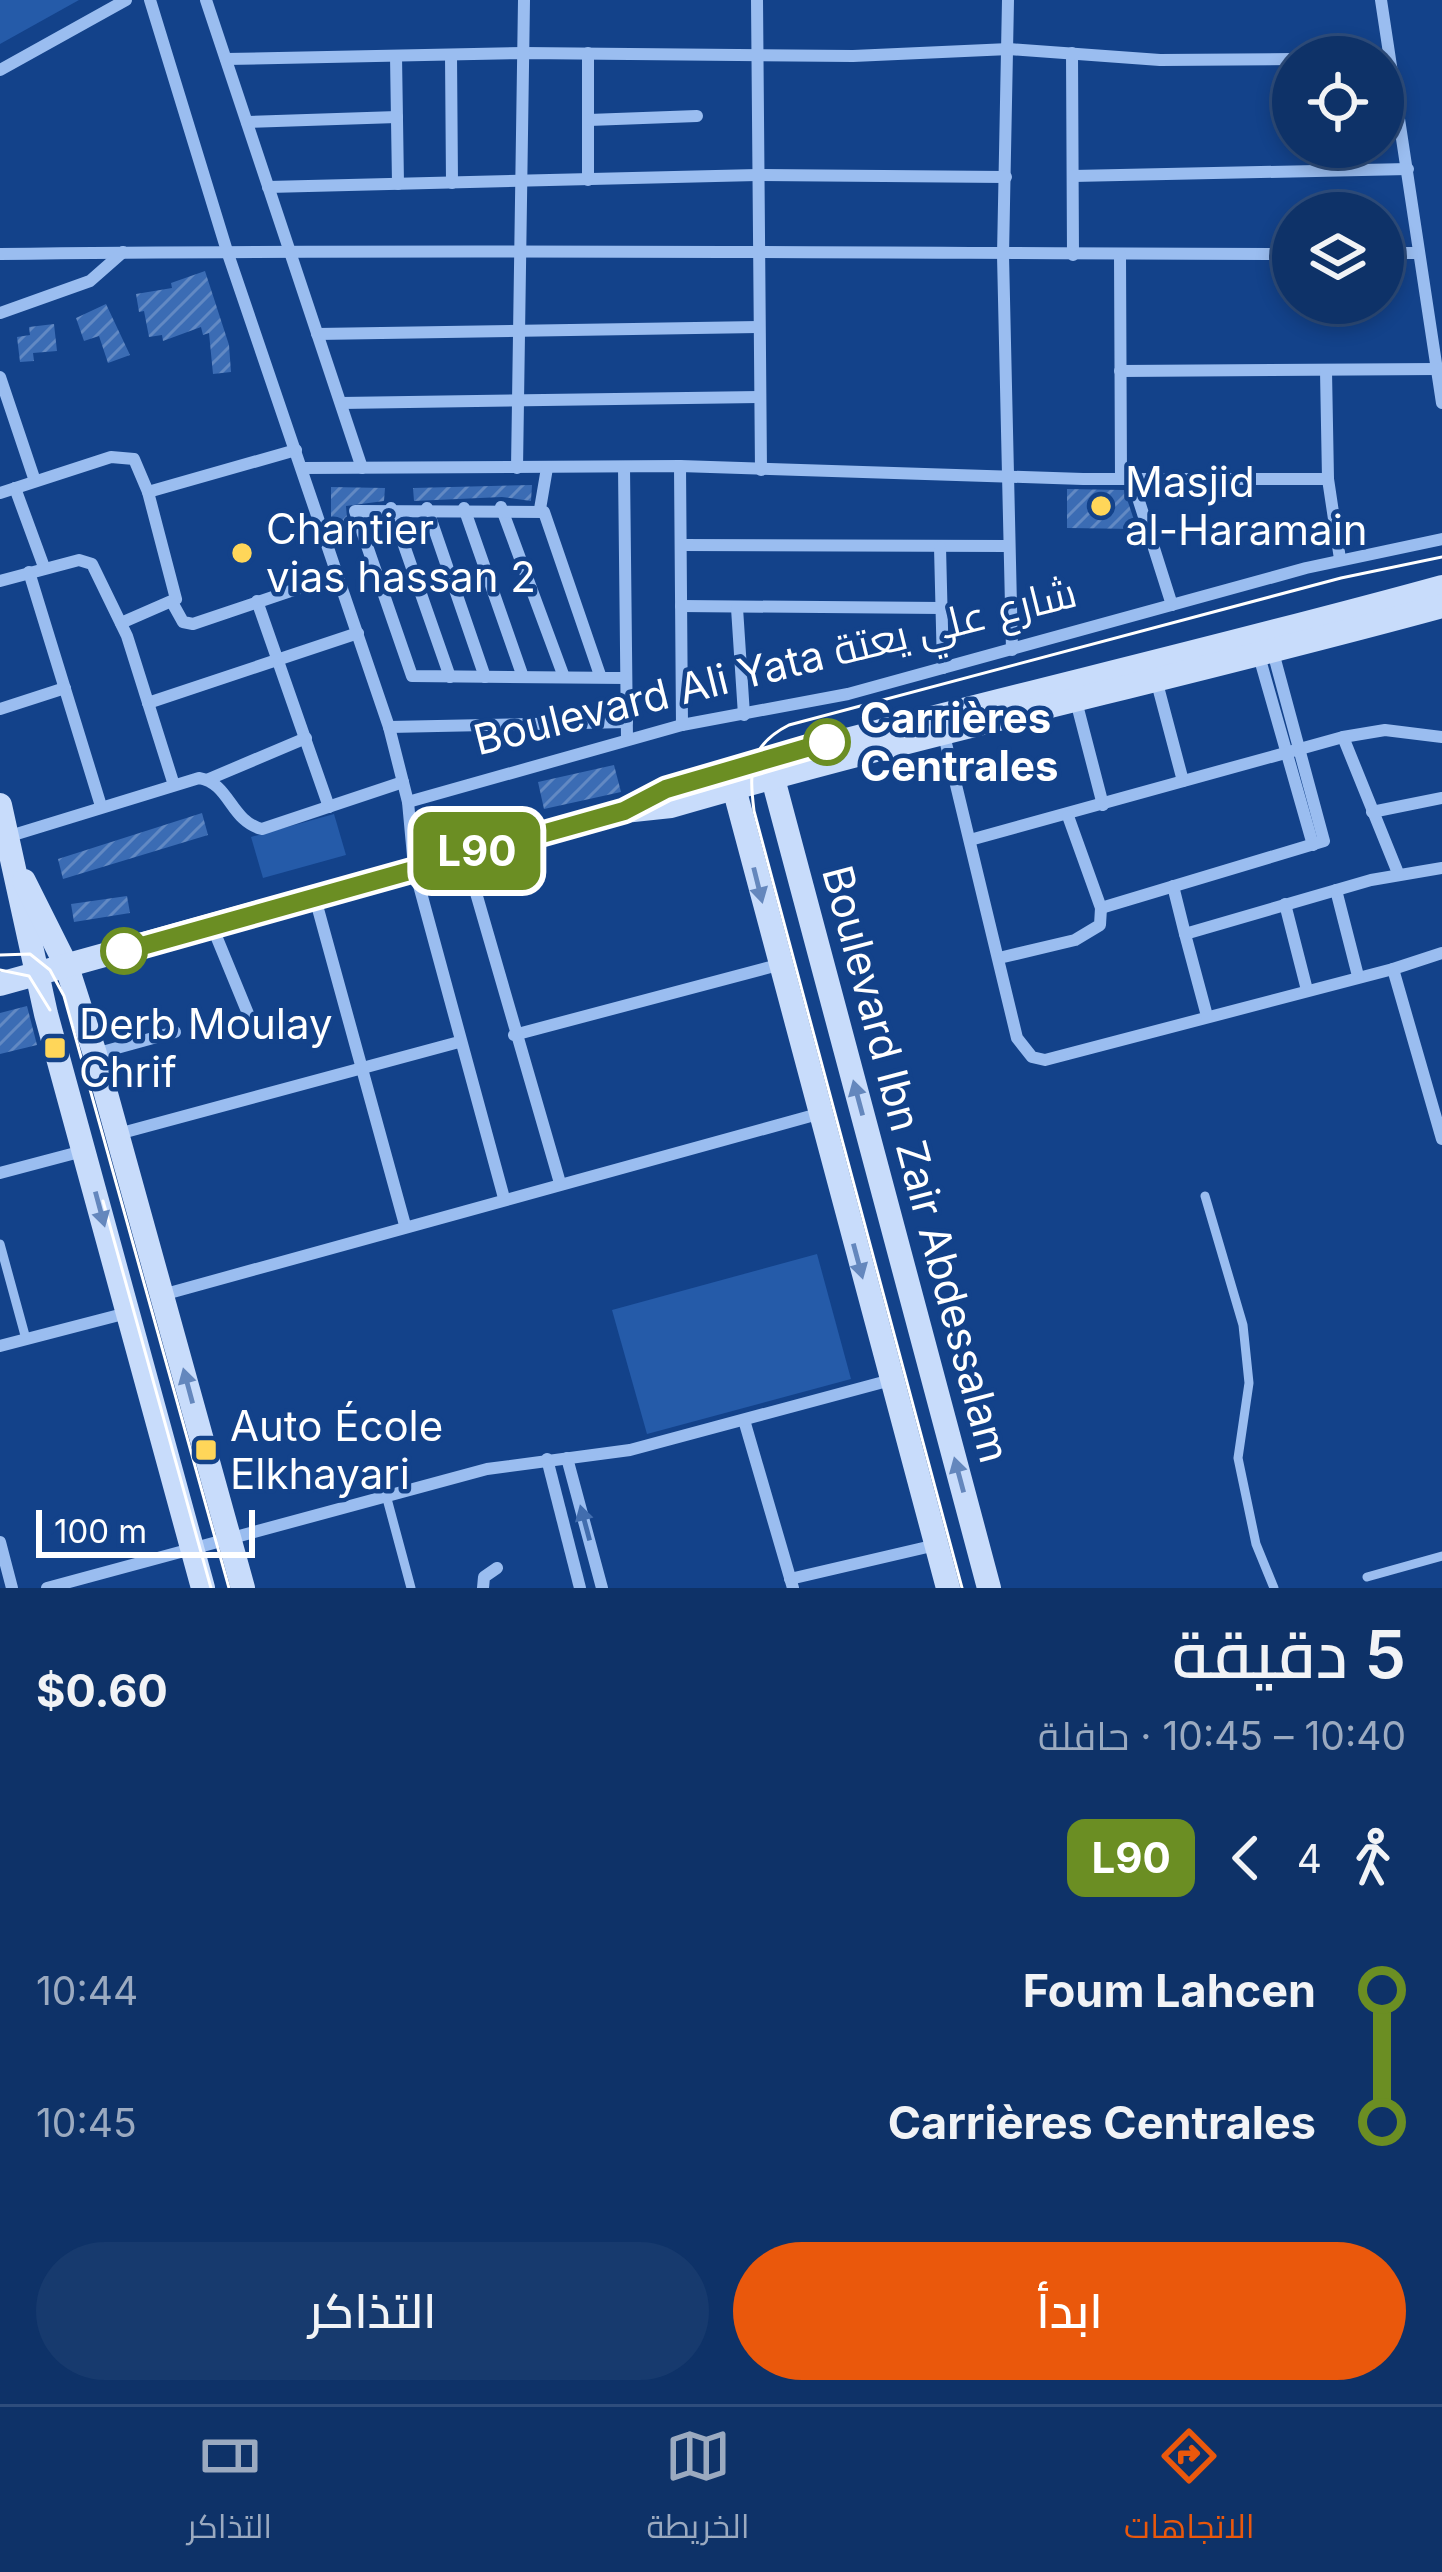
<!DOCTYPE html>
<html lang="ar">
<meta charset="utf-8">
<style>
:root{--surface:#0e3268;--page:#173a6e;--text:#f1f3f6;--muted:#9baac0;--line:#2e4d7c;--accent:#ea580c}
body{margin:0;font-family:Inter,Cairo,sans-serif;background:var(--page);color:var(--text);direction:rtl;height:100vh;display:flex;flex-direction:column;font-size:45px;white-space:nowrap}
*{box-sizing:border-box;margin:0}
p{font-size:39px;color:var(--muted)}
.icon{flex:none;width:66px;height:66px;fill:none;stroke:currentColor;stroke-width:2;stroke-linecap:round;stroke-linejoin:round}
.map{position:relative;height:1588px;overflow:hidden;direction:ltr}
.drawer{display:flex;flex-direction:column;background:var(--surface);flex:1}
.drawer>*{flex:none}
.badge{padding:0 24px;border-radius:18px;font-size:42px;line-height:78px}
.fabs{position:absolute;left:1272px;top:36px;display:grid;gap:24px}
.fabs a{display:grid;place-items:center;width:132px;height:132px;border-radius:50%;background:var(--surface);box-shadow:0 6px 18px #0003,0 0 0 3px var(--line);font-size:60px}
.scale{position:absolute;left:36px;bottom:30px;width:219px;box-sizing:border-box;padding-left:12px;border:6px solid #fff;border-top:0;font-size:33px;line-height:42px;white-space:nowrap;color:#fff;-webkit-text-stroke:9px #13428a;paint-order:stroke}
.map>.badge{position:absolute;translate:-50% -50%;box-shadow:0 0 0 6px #fff}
.legs{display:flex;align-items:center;gap:18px;height:132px;padding:0 36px;font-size:39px}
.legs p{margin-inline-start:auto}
.overview{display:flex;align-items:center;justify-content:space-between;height:204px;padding:0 36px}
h1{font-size:66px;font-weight:600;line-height:90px}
.primary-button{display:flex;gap:24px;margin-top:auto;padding:24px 36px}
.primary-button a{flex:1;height:138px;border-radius:72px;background:var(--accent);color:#fff;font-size:48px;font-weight:600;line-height:138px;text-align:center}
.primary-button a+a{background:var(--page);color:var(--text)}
ul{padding:0 36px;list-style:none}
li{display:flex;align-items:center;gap:42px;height:132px;font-size:45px}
li i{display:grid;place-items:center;width:18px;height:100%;margin:0 15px;background:currentColor}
li i::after{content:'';width:30px;height:30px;margin:-15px;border:9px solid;border-radius:50%;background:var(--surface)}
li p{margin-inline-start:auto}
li:first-child i{background:linear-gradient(#0000 50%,currentColor 0)}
li:last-child i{background:linear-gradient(currentColor 50%,#0000 0)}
.tabs{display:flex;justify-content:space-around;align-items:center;height:168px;border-top:3px solid var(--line);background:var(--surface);font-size:33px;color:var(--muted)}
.tabs a{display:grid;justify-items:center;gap:6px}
.tabs .active{color:var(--accent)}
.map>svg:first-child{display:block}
.grass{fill:#255ba9}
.building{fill:url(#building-hatch)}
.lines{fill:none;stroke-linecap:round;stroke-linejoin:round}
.lane{stroke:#9abdf0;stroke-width:9}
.street{stroke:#9abdf0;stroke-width:12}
.secondary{stroke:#c8dcfb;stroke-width:24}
.tram{stroke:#fff;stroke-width:3}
.oneway{fill:#6487bd}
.oneway2{fill:#426dae}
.line-1-casing{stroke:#fff;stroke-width:27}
.line-1{stroke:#6b8e23;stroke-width:18}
.poi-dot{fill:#ffd659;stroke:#13428a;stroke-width:4.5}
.stop-1-dot{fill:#fff;stroke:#6b8e23;stroke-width:6}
.labels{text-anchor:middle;stroke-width:9;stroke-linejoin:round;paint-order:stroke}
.poi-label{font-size:42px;fill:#fff;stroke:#13428a;text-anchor:start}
.street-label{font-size:42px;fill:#fff;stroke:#13428a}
.stop-label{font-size:42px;font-weight:bold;fill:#fff;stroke:#13428a;text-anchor:start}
</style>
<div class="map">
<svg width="1442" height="1588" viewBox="0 0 1442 1588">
<defs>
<pattern id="building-hatch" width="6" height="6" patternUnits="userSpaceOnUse" patternTransform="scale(3)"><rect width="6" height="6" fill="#3b6cb4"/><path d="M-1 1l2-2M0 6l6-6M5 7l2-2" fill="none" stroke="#6289c3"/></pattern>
</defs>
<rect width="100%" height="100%" fill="#13428a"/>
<g class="grass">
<path d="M0,0H79L0,44Z"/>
<path d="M334,814L346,855L263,878L251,837Z"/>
<path d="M817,1254L851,1379L647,1434L612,1310Z"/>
</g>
<g class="building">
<path d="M205,271L229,345L231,372L213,374L209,333L203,335L201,327L163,341L162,335L149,337L144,311L139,312L136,294L172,288L171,283Z"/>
<path d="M106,304L130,355L108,363L99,336L84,341L76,318Z"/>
<path d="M54,324L57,351L33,353L34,361L20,362L17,337L30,335L29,327Z"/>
<path d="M532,485L531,501L502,497L414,501L413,488Z"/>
<path d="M331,487L385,488L384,501L346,506L349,543H337L331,524Z"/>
<path d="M1067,489L1124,490L1137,529L1067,528Z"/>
<path d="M614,765L621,792L544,809L538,782Z"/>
<path d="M202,813L208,835L63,879L58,859Z"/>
<path d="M127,896L130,913L74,922L71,904Z"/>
<path d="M27,1006L37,1045L0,1054V1013Z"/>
</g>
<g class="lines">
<g class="lane">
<path d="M1205,1196L1243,1325L1249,1383L1238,1458L1256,1544L1274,1588"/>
<path d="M0,1244L26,1339"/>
<path d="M386,1495L411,1588"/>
<path d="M1367,1577L1442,1556"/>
</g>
<g class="street">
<path d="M150,0L227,251L389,727L408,802L414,867L504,1198"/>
<path d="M206,0L362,468"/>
<path d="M757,0L761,470"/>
<path d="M1008,0L1003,255L1012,650"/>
<path d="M1381,0L1442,403"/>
<path d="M588,53V180"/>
<path d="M1072,53L1073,255"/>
<path d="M451,55L452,183"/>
<path d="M396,56L398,184"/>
<path d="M226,59L523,53L853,56L1009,49L1160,60L1293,59"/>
<path d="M0,70L126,0"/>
<path d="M589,120L697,116"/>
<path d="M247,122L397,117"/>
<path d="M1073,176L1408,169"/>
<path d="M268,187L757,175L1006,177"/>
<path d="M1383,253H1419"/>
<path d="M0,254C431,249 862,253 1293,254"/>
<path d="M1120,255L1121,479"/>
<path d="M0,313L90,281L123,252"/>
<path d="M317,334L758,327"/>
<path d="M1120,371L1437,369"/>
<path d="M1326,371L1328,479L1340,559"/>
<path d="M0,377L35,481"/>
<path d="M341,403L759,397"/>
<path d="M680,466L682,725"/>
<path d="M624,467L627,739"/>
<path d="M302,468L680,466L1083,479H1328"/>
<path d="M517,468L524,0"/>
<path d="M1132,479L1172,605"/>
<path d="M15,488L44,567"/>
<path d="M148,492L296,450"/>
<path d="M0,493L111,457L134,459L148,492L176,599L121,623"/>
<path d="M501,507L564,677"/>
<path d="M391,508L450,677"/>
<path d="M427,508L485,677"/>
<path d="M464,508L523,677"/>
<path d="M540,509L547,468"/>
<path d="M681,545L1008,546"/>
<path d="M940,547L943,668"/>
<path d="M29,572L101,806"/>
<path d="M0,581L79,560L92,564L127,636L173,782"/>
<path d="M257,601L329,807"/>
<path d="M173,604L183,622L193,624L338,575"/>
<path d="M681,606L942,608"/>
<path d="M737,608L744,715"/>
<path d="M1259,656L1313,845"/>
<path d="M601,678L544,512L355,511L412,676L626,678"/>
<path d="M1157,683L1183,781"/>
<path d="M1076,701L1103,805"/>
<path d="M148,703L358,633"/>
<path d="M0,709L65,688"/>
<path d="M389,727L627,722"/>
<path d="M943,731L1017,1038L1032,1057L1045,1060L1393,969"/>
<path d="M1343,737L1398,873"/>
<path d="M209,779L306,738"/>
<path d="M408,802L682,725L848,694L1306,568L1442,539"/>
<path d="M1372,812L1442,798"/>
<path d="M10,836L199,778C230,783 230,821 262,829L403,782"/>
<path d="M970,840L1343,737L1385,730L1442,737"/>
<path d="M465,855L560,1183"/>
<path d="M1173,886L1185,934"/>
<path d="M1336,890L1358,976"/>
<path d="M315,898L405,1225"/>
<path d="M1285,904L1307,990"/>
<path d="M1101,908L1324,841L1273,652"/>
<path d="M212,926L249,1016"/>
<path d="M1442,953L1393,969L1442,1139"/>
<path d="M999,958L1075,940L1100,925L1101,908L1068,816"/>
<path d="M1207,1016L1185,934L1371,880L1442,868"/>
<path d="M514,1035L778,965"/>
<path d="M95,1054L175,1032"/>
<path d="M118,1134L459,1042"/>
<path d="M0,1173L83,1151"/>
<path d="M162,1295L818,1114"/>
<path d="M0,1346L127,1313"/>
<path d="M744,1420L793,1588"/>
<path d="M567,1458L602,1588"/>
<path d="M547,1459L580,1588"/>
<path d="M0,1542L12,1588"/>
<path d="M790,1579L936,1545"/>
<path d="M47,1588L487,1469L630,1450L891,1380"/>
<path d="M483,1588L484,1577L497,1568"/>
</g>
<g class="secondary">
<path d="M768,760L989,1588"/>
<path d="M730,773L948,1588"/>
<path d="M0,805L46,1014L203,1588"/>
<path d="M637,805L666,789C923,716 1184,658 1442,587"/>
<path d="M24,881L67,967L95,1054L243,1588"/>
<path d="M0,984L624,811L671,806C926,732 1186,676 1442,606"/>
</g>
<g class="tram">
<path d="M0,955L30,954L50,970L64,996L229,1588"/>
<path d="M0,970L29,976L50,1010"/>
<path d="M103,1201L211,1588"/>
<path d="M962,1588L754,811C749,770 749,745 789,725L1341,578L1442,557"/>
</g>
</g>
<defs><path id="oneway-solid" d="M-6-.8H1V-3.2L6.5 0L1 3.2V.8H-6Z" transform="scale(3)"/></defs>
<g class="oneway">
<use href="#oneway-solid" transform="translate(758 885) rotate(76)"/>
<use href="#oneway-solid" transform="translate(858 1098) rotate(-105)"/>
<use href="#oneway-solid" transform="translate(100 1209) rotate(75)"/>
<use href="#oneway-solid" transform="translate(858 1261) rotate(75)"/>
<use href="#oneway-solid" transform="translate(188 1386) rotate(-105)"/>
<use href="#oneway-solid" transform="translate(959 1475) rotate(-105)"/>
</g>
<use class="oneway2" href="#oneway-solid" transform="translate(585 1523) rotate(-105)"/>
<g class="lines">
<defs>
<path id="line-1" d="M124,951L624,811L666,789L827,742"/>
</defs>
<use href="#line-1" class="line-1-casing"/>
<use href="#line-1" class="line-1"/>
</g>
<g class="poi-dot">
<circle cx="1101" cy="506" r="12"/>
<circle cx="242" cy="553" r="12"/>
<rect x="43" y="1036" width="24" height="24" rx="6"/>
<rect x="194" y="1438" width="24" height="24" rx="6"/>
</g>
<g class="stop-1-dot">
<circle cx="827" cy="742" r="21"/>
<circle cx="124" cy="951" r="21"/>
</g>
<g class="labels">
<g class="poi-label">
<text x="1125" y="497">Masjid<tspan x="1125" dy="48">al-Haramain</tspan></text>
<text x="266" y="544">Chantier<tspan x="266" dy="48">vias hassan 2</tspan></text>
<text x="79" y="1039">Derb Moulay<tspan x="79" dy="48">Chrif</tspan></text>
<text x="230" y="1441">Auto École<tspan x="230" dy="48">Elkhayari</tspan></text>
</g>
<g class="street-label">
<text transform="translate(775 666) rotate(-14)" y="15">Boulevard Ali Yata شارع علي يعتة</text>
<text transform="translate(916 1164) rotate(75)" y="15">Boulevard Ibn Zair Abdessalam</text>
</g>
<g class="stop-label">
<text x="860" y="733">Carrières<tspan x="860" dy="48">Centrales</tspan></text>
</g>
</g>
</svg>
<div class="fabs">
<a><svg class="icon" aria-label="locate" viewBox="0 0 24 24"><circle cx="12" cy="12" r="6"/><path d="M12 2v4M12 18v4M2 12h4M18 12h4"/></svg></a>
<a><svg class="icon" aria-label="layers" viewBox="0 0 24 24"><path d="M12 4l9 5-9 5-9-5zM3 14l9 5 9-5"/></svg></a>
</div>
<div class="scale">100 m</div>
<b class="badge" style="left:477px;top:851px;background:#6b8e23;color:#fff">L90</b>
</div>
<section class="drawer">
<div class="overview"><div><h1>5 دقيقة</h1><p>10:40 – 10:45 · حافلة</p></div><b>$0.60</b></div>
<div class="legs"><svg class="icon" aria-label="walk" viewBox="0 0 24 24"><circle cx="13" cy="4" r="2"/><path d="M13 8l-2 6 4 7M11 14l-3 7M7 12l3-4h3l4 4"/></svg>4<svg class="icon" aria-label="back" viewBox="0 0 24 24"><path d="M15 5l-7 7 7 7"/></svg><b class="badge" style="background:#6b8e23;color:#fff">L90</b></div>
<ul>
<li><i style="color:#6b8e23"></i><b>Foum Lahcen</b><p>10:44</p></li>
<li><i style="color:#6b8e23"></i><b>Carrières Centrales</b><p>10:45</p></li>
</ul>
<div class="primary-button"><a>ابدأ</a><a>التذاكر</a></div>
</section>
<nav class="tabs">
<a class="active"><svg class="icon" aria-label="directions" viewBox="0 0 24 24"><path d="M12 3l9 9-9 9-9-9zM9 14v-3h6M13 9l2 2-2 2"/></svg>الاتجاهات</a>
<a><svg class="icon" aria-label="map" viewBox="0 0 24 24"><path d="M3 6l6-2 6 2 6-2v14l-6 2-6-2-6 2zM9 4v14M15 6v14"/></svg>الخريطة</a>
<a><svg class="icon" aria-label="tickets" viewBox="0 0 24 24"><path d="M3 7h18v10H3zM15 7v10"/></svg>التذاكر</a>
</nav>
